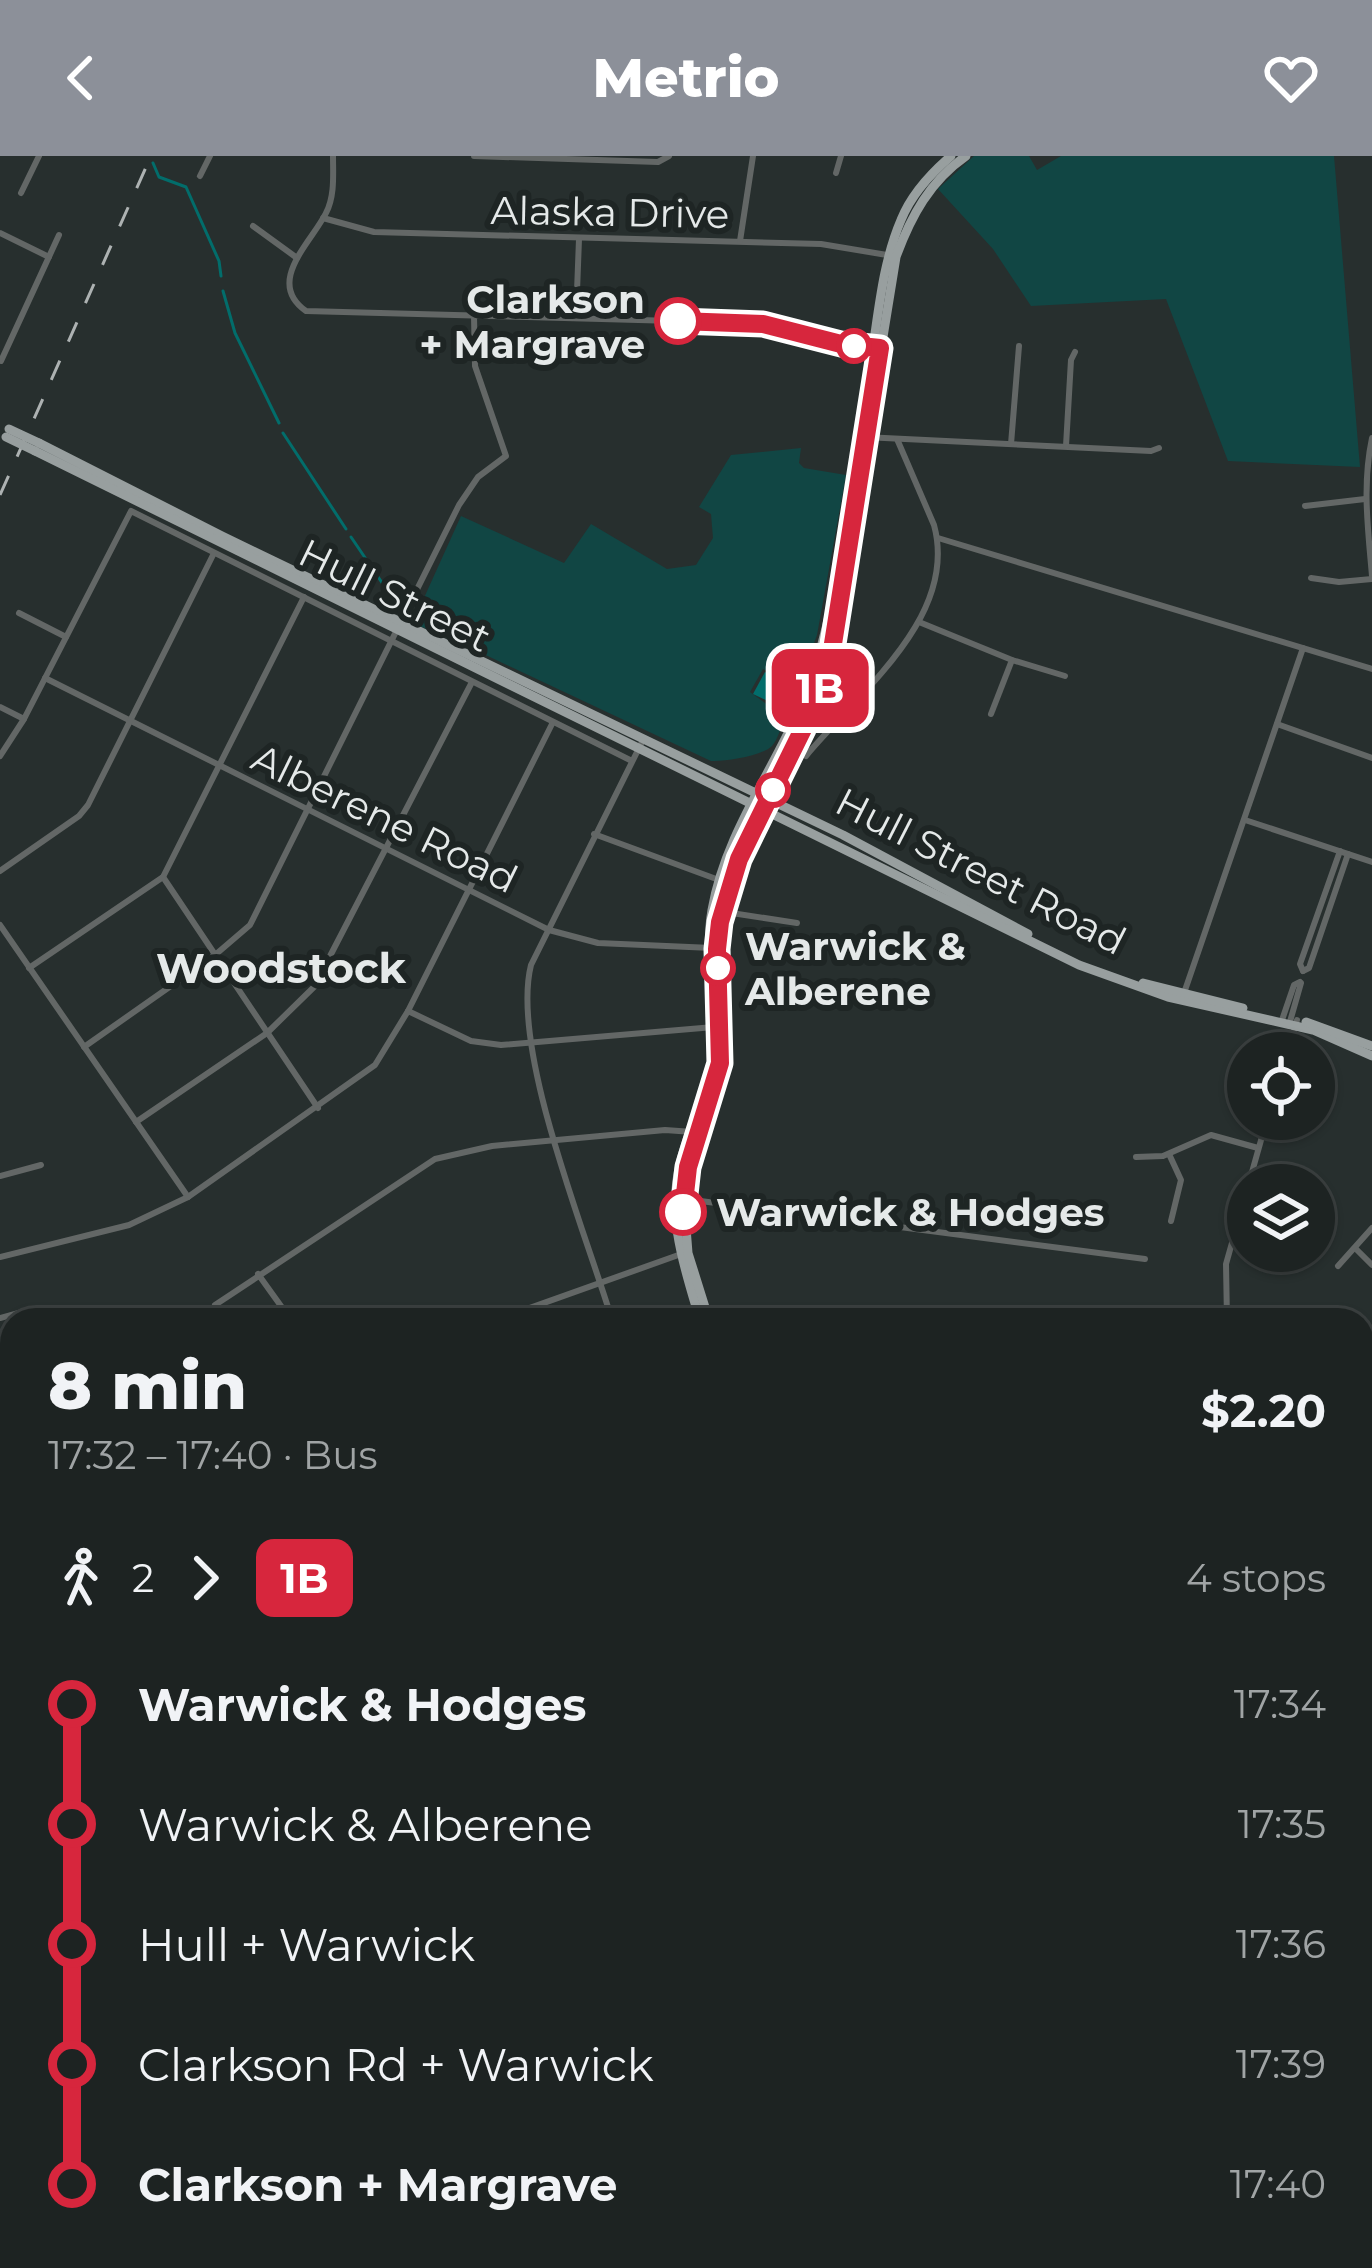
<!DOCTYPE html>
<meta charset="utf-8">
<style>
:root{--surface:#1d2322;--page:#2a2f2f;--text:#f1f3f6;--muted:#a0a4a5;--line:#3b4040;--accent:#8c9099}
body{margin:0;font-family:Montserrat,sans-serif;background:var(--page);color:var(--text);height:100vh;display:flex;flex-direction:column;font-size:45px;white-space:nowrap}
*{box-sizing:border-box;margin:0}
p{font-size:39px;color:var(--muted)}
.icon{flex:none;width:66px;height:66px;fill:none;stroke:currentColor;stroke-width:2;stroke-linecap:round;stroke-linejoin:round}
.map{position:relative;flex:1;overflow:hidden}
.panel{position:absolute;left:0px;top:1152px;width:1374px;height:960px;display:flex;flex-direction:column;background:var(--surface);border-radius:36px 36px 0 0;box-shadow:0 3px 9px #0004,0 0 0 3px var(--line)}
.panel>*{flex:none}
.badge{padding:0 24px;border-radius:18px;font-size:42px;line-height:78px}
.fabs{position:absolute;left:1227px;top:876px;display:grid;gap:24px}
.fabs a{display:grid;place-items:center;width:108px;height:108px;border-radius:50%;background:var(--surface);box-shadow:0 3px 9px #0004,0 0 0 3px var(--line);font-size:60px}
.map>.badge{position:absolute;translate:-50% -50%;box-shadow:0 0 0 6px #fff}
.legs{display:flex;align-items:center;gap:18px;height:132px;padding:0 48px;font-size:39px}
.legs p{margin-inline-start:auto}
.head{display:flex;align-items:center;justify-content:space-between;height:204px;padding:0 48px}
h1{font-size:66px;font-weight:800;line-height:90px}
ul{padding:0 48px;list-style:none}
li{display:flex;align-items:center;gap:42px;height:120px;font-size:45px}
li i{display:grid;place-items:center;width:18px;height:100%;margin:0 15px;background:currentColor}
li i::after{content:'';width:30px;height:30px;margin:-15px;border:9px solid;border-radius:50%;background:var(--surface)}
li p{margin-inline-start:auto}
li:first-child i{background:linear-gradient(#0000 50%,currentColor 0)}
li:last-child i{background:linear-gradient(currentColor 50%,#0000 0)}
header{display:flex;justify-content:space-between;align-items:center;height:156px;padding:0 48px;background:var(--accent);color:#fff;font-size:54px;font-weight:800}
.map>svg:first-child{display:block}
.green{fill:#114644}
.water{fill:#026d6b}
.lines{fill:none;stroke-linecap:round;stroke-linejoin:round}
.stream{stroke:#026d6b;stroke-width:3}
.minor{stroke:#636766;stroke-width:6}
.major{stroke:#989f9f;stroke-width:9}
.rail{stroke:#adb2b2;stroke-width:3;stroke-dasharray:21 21;stroke-linecap:butt}
.major-bridge{stroke:#989f9f;stroke-width:9}
.line-1-casing{stroke:#fff;stroke-width:27}
.line-1{stroke:#d7263d;stroke-width:18}
.stop-1-dot{fill:#fff;stroke:#d7263d;stroke-width:6}
.labels{text-anchor:middle;stroke-width:12;stroke-linejoin:round;paint-order:stroke}
.street-label{font-size:39px;fill:#e5e9e9;stroke:#1e2524}
.stop-label{font-size:39px;font-weight:bold;fill:#e5e9e9;stroke:#1e2524;text-anchor:start}
.neighbourhood-label{font-size:42px;font-weight:bold;fill:#e5e9e9;stroke:#1e2524}
</style>
<header><svg class="icon" aria-label="back" viewBox="0 0 24 24"><path d="M15 5l-7 7 7 7"/></svg>Metrio<svg class="icon" aria-label="heart" viewBox="0 0 24 24"><path d="M12 20l-8-8c-3-5 5-10 8-4 3-6 11-1 8 4z"/></svg></header>
<div class="map">
<svg width="1372" height="2112" viewBox="0 0 1372 2112">
<rect width="100%" height="100%" fill="#272f2e"/>
<g class="green">
<path d="M974,0H1029L1037,14L1061,0H1334L1360,311L1228,305L1166,143L1031,150L993,93L938,33Z"/>
<path d="M801,292L799,307L804,312L846,319L817,479L800,525L791,528L763,513L750,536L784,561C782,569 778,583 772,590C762,600 724,606 711,605L456,485L417,469L414,464L461,360L564,407L591,368L667,413L696,409L713,382L711,358L699,351L731,299Z"/>
<path d="M1372,1799V1911L1368,1912L1362,1902V1842L1368,1841L1365,1800Z"/>
<path d="M7,1993L12,1994V2092L0,2078V1994Z"/>
<path d="M18,2100H103L85,2112H27Z"/>
</g>
<path class="water" d="M765,516L795,533L785,553L753,538Z"/>
<g class="lines">
<g class="stream">
<path d="M153,7L159,21L186,31L219,105L221,120"/>
<path d="M223,135L235,177L279,267"/>
<path d="M283,277L346,373"/>
<path d="M351,381L389,437"/>
<path d="M0,1985L12,1986"/>
</g>
<g class="minor">
<path d="M333,0C333,18 335,40 326,57C311,87 265,126 306,155L750,167L875,191"/>
<path d="M474,0L658,6L669,0"/>
<path d="M836,17L841,0"/>
<path d="M200,20L210,0"/>
<path d="M21,37L39,0"/>
<path d="M323,62L374,76L821,88L893,100"/>
<path d="M253,70L297,102"/>
<path d="M0,77L49,101"/>
<path d="M740,85L753,0"/>
<path d="M576,162L579,83"/>
<path d="M1,205L59,79"/>
<path d="M864,281L1151,295L1159,292"/>
<path d="M1372,282C1362,329 1368,373 1372,420"/>
<path d="M1011,288L1019,190"/>
<path d="M1066,290L1071,204L1075,196"/>
<path d="M1305,350L1365,343"/>
<path d="M938,382L1372,513"/>
<path d="M1311,422L1339,426L1372,423"/>
<path d="M19,457L66,481"/>
<path d="M919,466L1012,504L1065,520"/>
<path d="M45,522L549,774L598,787L712,792"/>
<path d="M0,551L24,563"/>
<path d="M991,558L1012,504"/>
<path d="M1277,568L1372,602"/>
<path d="M0,600L24,563L131,355L632,605"/>
<path d="M806,600C858,537 959,461 934,369L897,283"/>
<path d="M1245,664L1372,706"/>
<path d="M594,678L719,724"/>
<path d="M0,715L79,660L88,649L214,397"/>
<path d="M163,721L318,952"/>
<path d="M712,754L797,767"/>
<path d="M0,769L188,1041"/>
<path d="M29,812L163,721L304,441"/>
<path d="M1303,815L1309,812L1348,698"/>
<path d="M1303,815L1300,808L1340,695"/>
<path d="M1183,840L1303,492"/>
<path d="M408,855L471,885L501,889L714,871"/>
<path d="M1281,867L1294,829L1300,826"/>
<path d="M1289,869L1301,827"/>
<path d="M84,891L215,799L250,769L459,349L478,321L506,300L475,210L474,160"/>
<path d="M1287,897L1297,864"/>
<path d="M136,966L267,877L314,831L472,526"/>
<path d="M1169,998L1181,1024L1171,1065"/>
<path d="M1136,1001L1163,1000L1211,979L1258,992"/>
<path d="M0,1020L41,1009"/>
<path d="M685,1043L1145,1103"/>
<path d="M1356,1093L1372,1109"/>
<path d="M0,1101L129,1069L188,1041L375,909L408,855L553,566"/>
<path d="M1338,1110L1372,1072"/>
<path d="M258,1118L291,1164"/>
<path d="M215,1149L435,1003L492,990L665,974L693,976"/>
<path d="M0,1162L33,1153L42,1164"/>
<path d="M496,1164L684,1097"/>
<path d="M612,1164C586,1077 510,893 531,809L644,582"/>
<path d="M1227,1164L1226,1108L1267,963"/>
<path d="M0,1201L12,1199"/>
<path d="M1362,1235L1369,1230"/>
<path d="M1362,1322L1372,1316"/>
<path d="M1362,1403L1372,1405"/>
<path d="M0,1441L12,1435"/>
<path d="M1362,1483L1368,1484"/>
<path d="M1362,1798L1372,1797"/>
<path d="M0,1804L12,1795"/>
<path d="M1362,1955L1372,1953"/>
<path d="M1362,2035L1372,2033"/>
<path d="M771,2100L780,2112"/>
<path d="M1101,2100L1107,2112"/>
<path d="M1197,2100L1203,2112"/>
<path d="M1317,2100L1319,2112"/>
<path d="M166,2108L187,2100"/>
<path d="M825,2108L827,2112"/>
<path d="M734,2112L751,2100"/>
<path d="M879,2112L882,2100"/>
<path d="M1042,2112V2100"/>
</g>
<g class="major">
<path d="M39,287L222,380L843,679L1028,778"/>
<path d="M35,295L1079,809L1168,841L1313,874L1372,900"/>
<path d="M1143,827L1243,852"/>
<path d="M1306,866L1372,890"/>
<path d="M700,1164C684,1110 666,1061 681,1004C691,965 711,931 714,891C717,845 704,800 712,754C727,667 789,596 815,512C846,411 855,301 872,198C879,153 883,106 901,64C911,39 930,18 951,0"/>
<path d="M709,1164L688,1097L684,1046L688,1011L720,907L717,793L720,766L739,703L803,573L832,494L896,101C911,60 930,25 966,0"/>
<path d="M0,1626L12,1640"/>
<path d="M0,1650L12,1665"/>
<path d="M345,2100L354,2112"/>
<path d="M366,2100L375,2112"/>
<path d="M915,2100L922,2112"/>
<path d="M926,2100L933,2112"/>
</g>
<path class="rail" d="M0,339L151,0"/>
<g class="major-bridge">
<path d="M9,273L39,287"/>
<path d="M6,281L35,295"/>
</g>
</g>
<g class="lines">
<defs>
<path id="line-1" d="M678,165L763,168L841,188L880,192L832,494L803,573L739,703L720,766L717,793L720,907L688,1011L683,1056"/>
</defs>
<use href="#line-1" class="line-1-casing"/>
<use href="#line-1" class="line-1"/>
</g>
<g class="stop-1-dot">
<circle cx="678" cy="165" r="21"/>
<circle cx="854" cy="190" r="15"/>
<circle cx="773" cy="634" r="15"/>
<circle cx="718" cy="812" r="15"/>
<circle cx="683" cy="1056" r="21"/>
</g>
<g class="labels">
<g class="street-label">
<text transform="translate(610 56) rotate(1)" y="14">Alaska Drive</text>
<text transform="translate(395 439) rotate(26)" y="14">Hull Street</text>
<text transform="translate(385 662) rotate(26)" y="14">Alberene Road</text>
<text transform="translate(981 715) rotate(27)" y="14">Hull Street Road</text>
</g>
<g class="stop-label">
<text x="645" y="157" text-anchor="end">Clarkson<tspan x="645" dy="45">+ Margrave</tspan></text>
<text x="745" y="804">Warwick &amp;<tspan x="745" dy="45">Alberene</tspan></text>
<text x="716" y="1070">Warwick &amp; Hodges</text>
</g>
<g class="neighbourhood-label">
<text x="281" y="827">Woodstock</text>
</g>
</g>
</svg>
<div class="fabs">
<a><svg class="icon" aria-label="locate" viewBox="0 0 24 24"><circle cx="12" cy="12" r="6"/><path d="M12 2v4M12 18v4M2 12h4M18 12h4"/></svg></a>
<a><svg class="icon" aria-label="layers" viewBox="0 0 24 24"><path d="M12 4l9 5-9 5-9-5zM3 14l9 5 9-5"/></svg></a>
</div>
<b class="badge" style="left:820px;top:532px;background:#d7263d;color:#fff">1B</b>
<section class="panel">
<div class="head"><div><h1>8 min</h1><p>17:32 – 17:40 · Bus</p></div><b>$2.20</b></div>
<div class="legs"><svg class="icon" aria-label="walk" viewBox="0 0 24 24"><circle cx="13" cy="4" r="2"/><path d="M13 8l-2 6 4 7M11 14l-3 7M7 12l3-4h3l4 4"/></svg>2<svg class="icon" aria-label="forward" viewBox="0 0 24 24"><path d="M9 5l7 7-7 7"/></svg><b class="badge" style="background:#d7263d;color:#fff">1B</b><p>4 stops</p></div>
<ul>
<li><i style="color:#d7263d"></i><b>Warwick &amp; Hodges</b><p>17:34</p></li>
<li><i style="color:#d7263d"></i><span>Warwick &amp; Alberene</span><p>17:35</p></li>
<li><i style="color:#d7263d"></i><span>Hull + Warwick</span><p>17:36</p></li>
<li><i style="color:#d7263d"></i><span>Clarkson Rd + Warwick</span><p>17:39</p></li>
<li><i style="color:#d7263d"></i><b>Clarkson + Margrave</b><p>17:40</p></li>
</ul>
</section>
</div>
